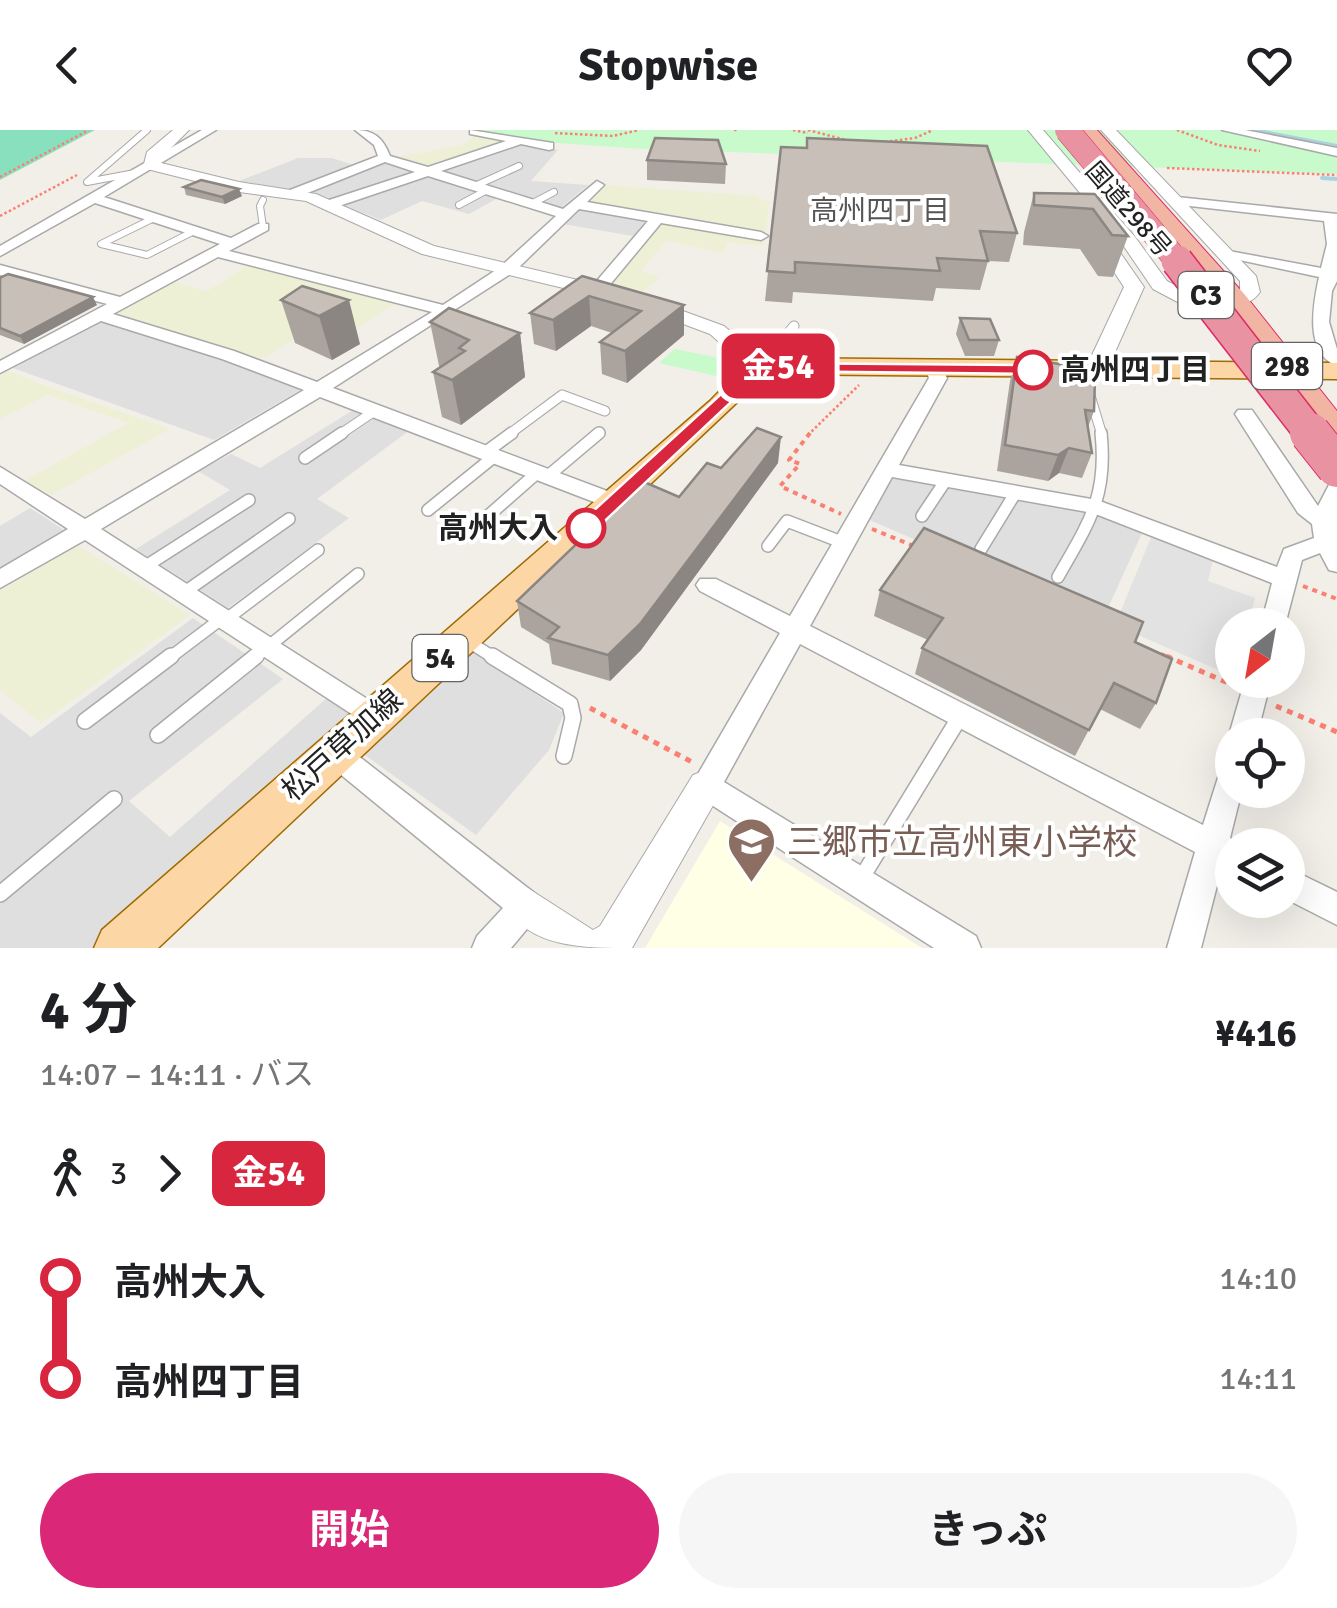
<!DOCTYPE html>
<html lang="ja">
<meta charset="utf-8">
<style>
:root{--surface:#fff;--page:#f6f6f6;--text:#202124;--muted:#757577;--accent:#db2777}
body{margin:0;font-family:Signika,"Noto Sans JP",sans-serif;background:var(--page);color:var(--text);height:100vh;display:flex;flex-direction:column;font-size:38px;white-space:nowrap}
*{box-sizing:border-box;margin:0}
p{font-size:32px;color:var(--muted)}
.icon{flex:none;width:55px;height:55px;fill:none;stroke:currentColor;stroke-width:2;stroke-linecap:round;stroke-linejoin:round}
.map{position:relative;height:818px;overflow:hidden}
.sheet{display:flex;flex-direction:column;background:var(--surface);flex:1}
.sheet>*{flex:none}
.badge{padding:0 20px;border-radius:15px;font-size:35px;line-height:65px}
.needle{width:65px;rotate:211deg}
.controls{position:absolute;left:1215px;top:478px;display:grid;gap:20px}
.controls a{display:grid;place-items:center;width:90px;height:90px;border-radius:50%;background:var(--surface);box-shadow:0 10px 40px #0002;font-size:50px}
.map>.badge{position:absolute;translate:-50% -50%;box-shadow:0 0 0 5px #fff}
.legs{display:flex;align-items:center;gap:15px;height:110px;padding:0 40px;font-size:32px}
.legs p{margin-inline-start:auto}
.head{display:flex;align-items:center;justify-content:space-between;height:170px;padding:0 40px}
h1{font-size:55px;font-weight:700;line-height:75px}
.cta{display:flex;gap:20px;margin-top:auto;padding:20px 40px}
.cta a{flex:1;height:115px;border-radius:60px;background:var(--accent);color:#fff;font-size:40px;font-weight:700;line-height:115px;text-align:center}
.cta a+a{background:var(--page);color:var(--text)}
ul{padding:0 40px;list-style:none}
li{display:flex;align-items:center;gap:35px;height:100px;font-size:38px}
li i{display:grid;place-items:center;width:15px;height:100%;margin:0 12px;background:currentColor}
li i::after{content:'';width:25px;height:25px;margin:-12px;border:8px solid;border-radius:50%;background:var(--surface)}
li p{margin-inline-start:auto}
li:first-child i{background:linear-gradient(#0000 50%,currentColor 0)}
li:last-child i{background:linear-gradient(currentColor 50%,#0000 0)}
header{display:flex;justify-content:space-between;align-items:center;height:130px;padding:0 40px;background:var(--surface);font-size:45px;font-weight:700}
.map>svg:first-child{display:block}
.residential{fill:#e0dfdf}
.education{fill:#ffffe5}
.farmland{fill:#eef0d5}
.park{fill:#c8facc}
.pitch{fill:#88e0be}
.parking{fill:#e2e2e2}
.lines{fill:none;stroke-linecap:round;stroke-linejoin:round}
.stream{stroke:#aad3df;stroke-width:4}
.service-far3-casing{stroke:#a9a9a9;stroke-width:8}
.service-far2-casing{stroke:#a9a9a9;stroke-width:11}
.service-far1-casing{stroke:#a9a9a9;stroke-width:14}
.service-casing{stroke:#a9a9a9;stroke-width:18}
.minor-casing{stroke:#a9a9a9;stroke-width:3}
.tertiary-casing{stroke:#a9a9a9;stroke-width:2}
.primary-casing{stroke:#a06b00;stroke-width:3}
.trunk-casing{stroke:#dc2a67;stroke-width:2}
.path-far2{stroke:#fa8072;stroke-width:2.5;stroke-dasharray:2.5 2.5;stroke-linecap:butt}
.path-far1{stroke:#fa8072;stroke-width:4;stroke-dasharray:5 5;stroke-linecap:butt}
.path{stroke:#fa8072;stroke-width:5;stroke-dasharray:6 6;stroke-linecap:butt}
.service-far3{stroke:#fff;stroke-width:6}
.service-far2{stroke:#fff;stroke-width:9}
.service-far1{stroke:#fff;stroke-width:11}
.service{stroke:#fff;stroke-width:15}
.minor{fill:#fff;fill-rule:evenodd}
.tertiary{fill:#fff;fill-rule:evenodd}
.primary{fill:#fcd6a4;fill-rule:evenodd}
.trunk{fill:#f2b4a3;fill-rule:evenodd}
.motorway-bridge-far2-casing{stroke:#dc2a67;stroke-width:25;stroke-linecap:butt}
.motorway-bridge-far1-casing{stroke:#dc2a67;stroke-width:34;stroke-linecap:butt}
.motorway-bridge-casing{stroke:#dc2a67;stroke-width:42;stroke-linecap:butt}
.motorway-bridge-far2{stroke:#e892a2;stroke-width:24}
.motorway-bridge-far1{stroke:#e892a2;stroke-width:31}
.motorway-bridge{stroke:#e892a2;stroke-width:40}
.wall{fill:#aba49e}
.shaded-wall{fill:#8b8681}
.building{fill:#c7bfb8;stroke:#8b8681;stroke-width:2.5}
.line-1{fill:#d7263d;stroke:#fff;stroke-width:2.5}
.stop-1-dot{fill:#fff;stroke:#d7263d;stroke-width:5}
.labels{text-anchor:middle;stroke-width:8;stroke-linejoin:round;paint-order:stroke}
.far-street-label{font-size:25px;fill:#222;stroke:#fff}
.far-neighbourhood-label{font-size:28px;fill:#555;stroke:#fff}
.shield{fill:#fff;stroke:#646464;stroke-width:2.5}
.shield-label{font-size:28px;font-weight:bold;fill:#222}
.stop-label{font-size:30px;font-weight:bold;fill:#222;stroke:#fff;text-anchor:start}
.street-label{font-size:30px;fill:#222;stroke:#fff}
.near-education-label{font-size:35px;fill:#785e54;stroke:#fff;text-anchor:start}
</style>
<header><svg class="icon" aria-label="back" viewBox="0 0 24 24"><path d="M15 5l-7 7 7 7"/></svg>Stopwise<svg class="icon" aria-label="heart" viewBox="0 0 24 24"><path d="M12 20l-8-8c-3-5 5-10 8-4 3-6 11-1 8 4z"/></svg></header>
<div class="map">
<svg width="1337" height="818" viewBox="0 0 1337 818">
<rect width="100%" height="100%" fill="#f2efe9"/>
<g class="residential">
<path d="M522,13L558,20L531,51L588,55L558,80L437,42Z"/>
<path d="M298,28H332L357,36L294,60L239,51Z"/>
<path d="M386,30L421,43L335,70L307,60Z"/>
<path d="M427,45L498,68L469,84L422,71L381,90L343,75Z"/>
<path d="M579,77L649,89L633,106L563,94Z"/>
<path d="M101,189L307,256L214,310L13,238Z"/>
<path d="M358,277L410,300L317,369L349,388L228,478L136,419L230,360L198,341L231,324L260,338Z"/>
<path d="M890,345L1099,383L1143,401L1102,491L865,388Z"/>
<path d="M30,378L64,400L0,439V396Z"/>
<path d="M193,488L283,549L129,671L170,707L328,567L362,587L108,818H0V583L31,607Z"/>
<path d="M469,519L564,583L549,620L476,705L365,625Z"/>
</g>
<path class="education" d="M720,691L922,818H645Z"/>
<g class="farmland">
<path d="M477,4L510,12L453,32L442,30L421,37L392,28L463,15Z"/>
<path d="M604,55L759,66L758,69L770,71L763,116L729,112L723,123L667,111L641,141L660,147L638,165L607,155L665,87L585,72Z"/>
<path d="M250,134L398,172L357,199L326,189L262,229L112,183L169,151L207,161Z"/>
<path d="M6,240L49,257L170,299L51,365L24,351L128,293L48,265L0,289V243Z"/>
<path d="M77,415L190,485L41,593L0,560V461Z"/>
</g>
<g class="park">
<path d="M478,0H1337V44L645,19L556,13Z"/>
<path d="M675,219L739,232L738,251L659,233Z"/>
</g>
<path class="pitch" d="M0,0H95L0,50Z"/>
<path class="parking" d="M1152,405L1213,430L1208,451L1255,468L1248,495H1232V546L1115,495Z"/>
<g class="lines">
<g class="stream">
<path d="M1253,0L1337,16"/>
<path d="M1322,48L1337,49"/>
</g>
<defs>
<g id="service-far3">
<path d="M135,43L87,52L147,0"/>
<path d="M475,56L519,36"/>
<path d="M263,70L260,76L263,97"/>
<path d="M531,74L554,62"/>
<path d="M459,75L487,60"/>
<path d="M154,88L101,114L147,125L194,101"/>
</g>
<g id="service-far2">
<path d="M760,236L794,196"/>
<path d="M1088,259L1102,305"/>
<path d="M339,305L376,280"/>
<path d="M508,305L562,265L605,281"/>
</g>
<g id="service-far1">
<path d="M486,322L512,303"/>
<path d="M305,328L342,303"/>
<path d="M548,346L599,303"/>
<path d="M428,380L496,325"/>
<path d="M922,386L946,350"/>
<path d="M480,393L538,342"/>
<path d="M768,416L787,391L844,413"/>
<path d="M981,419L1016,362"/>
<path d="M143,438L249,370"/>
<path d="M1058,447C1088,394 1108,367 1101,303"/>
<path d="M182,464L289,389"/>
<path d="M224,491L318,420"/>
<path d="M466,510L496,529"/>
<path d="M168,529L221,489"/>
<path d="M253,529L358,444"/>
</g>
<g id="service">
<path d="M492,526L570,574L573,588L564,626"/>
<path d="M85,591L171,526"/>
<path d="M158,605L256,526"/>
<path d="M859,752L961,585"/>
<path d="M0,764L114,669"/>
</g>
<g id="minor">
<path d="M202,0H216L104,67L231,108L258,94H268V100L229,121L443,175L499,138L556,86L428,46L333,78H323V72L415,42L385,32L300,66H290V60L378,26L374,15L355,0C374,0 383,8 390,26L428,37L506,11L470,4V0L553,13V19L549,20L521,14L441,41L563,79L597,51L604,55L587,72L761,102L768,106L761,110L661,93L603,163L597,165L589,160L648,91L579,79L515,141L333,258L623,367L626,372L623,377H607L320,267L101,399L383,579L387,587L383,595L373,598L85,410L0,458V439L68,399L0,354V337L85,389L304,260L222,229L101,191L0,243V231L107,174L0,145V135L120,167L220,114L95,73L0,126V116ZM218,127L432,182L317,252L234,221L113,184Z"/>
<path d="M1222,0H1245L1337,18V26Z"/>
<path d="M1177,67L1337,84V151L1332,161L1329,192L1337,219V236C1304,223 1313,175 1319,147L1221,126L1229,121L1321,138L1327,114L1324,91L1172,74V68Z"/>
<path d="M934,233L940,234L947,248L899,335L1097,370L1277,437L1284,419L1314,408L1312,394L1298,383L1235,284L1238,280H1252L1318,376L1330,353L1337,351V442L1329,440L1320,423L1302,430L1285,495H1261L1272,453L1093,383L892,347L810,496L1203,695L1222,635L1232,632V660H1242L1230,708L1243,715H1232V739L1222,736L1201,818H1167L1195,722L800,514L724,652L976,806L981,818H934L696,665L691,656L780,503L700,461L696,455L700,449H716L790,486L929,248L925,238Z"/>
<path d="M1245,550H1271L1257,605H1232V612L1229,605Z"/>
<path d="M333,610L343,614L537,765L542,776L537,787L511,818H472L477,806L503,778L323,630L319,622L323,614Z"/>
<path d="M1288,738L1337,762V795L1288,770Z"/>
</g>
<g id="tertiary">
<path d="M173,0H189L157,32L239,52L316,64L434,116L616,159L619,163L609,169L422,124L306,71L239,62L143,38L147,22Z"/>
<path d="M1028,0H1043L1135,107L1167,151L1220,179V187H1206L1153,159L1123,115Z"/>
<path d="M1101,0H1116L1256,146L1260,162C1253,172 1240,178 1228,175L1225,171L1240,160V151Z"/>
<path d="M1099,100L1105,101L1144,157L1107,240L1096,247L1085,240L1124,157L1090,105Z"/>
<path d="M650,169L724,196L771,236L768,241H752L710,204L643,179V171Z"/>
<path d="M706,640L719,645L724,656L632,818C585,818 529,818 506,776L512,762L526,757L593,800L600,796L693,645Z"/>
</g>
<path id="primary" d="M760,228L1337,233V249L767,244L158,818H94L102,800L710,271L750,230Z"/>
<path id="trunk" d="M1076,0H1097L1245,165L1337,281V312L1325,309L1225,177Z"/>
</defs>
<use href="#service-far3" class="service-far3-casing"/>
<use href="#service-far2" class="service-far2-casing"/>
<use href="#service-far1" class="service-far1-casing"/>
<use href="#service" class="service-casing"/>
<use href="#minor" class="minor-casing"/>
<use href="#tertiary" class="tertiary-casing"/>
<use href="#primary" class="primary-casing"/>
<use href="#trunk" class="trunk-casing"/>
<g class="path-far2">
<path d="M734,0H739"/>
<path d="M793,0L808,3"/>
<path d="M808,0L846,10"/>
<path d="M1177,0L1218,15L1260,21"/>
<path d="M555,3L613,6L639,0"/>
<path d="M885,12L915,8L933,0"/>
<path d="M1167,38L1337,45"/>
<path d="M0,47L89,0"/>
<path d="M0,86L77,45"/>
<path d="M808,305L859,255"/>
</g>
<g class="path-far1">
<path d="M810,303L789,330L800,334L780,356L841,384"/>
<path d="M872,399L914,416"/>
<path d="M1303,456L1337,469"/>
<path d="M1161,524L1172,529"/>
</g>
<g class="path">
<path d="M1166,526L1235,556"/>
<path d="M1276,576L1337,602"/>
<path d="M590,578L692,632"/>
</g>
<use href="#service-far3" class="service-far3"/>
<use href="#service-far2" class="service-far2"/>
<use href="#service-far1" class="service-far1"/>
<use href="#service" class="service"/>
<use href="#minor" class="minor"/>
<use href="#tertiary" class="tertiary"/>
<use href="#primary" class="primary"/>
<use href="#trunk" class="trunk"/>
<defs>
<path id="motorway-bridge-far2" d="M1067,0L1179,133"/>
<path id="motorway-bridge-far1" d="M1177,131L1312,305"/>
<path id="motorway-bridge" d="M1310,303L1337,337"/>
</defs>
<use href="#motorway-bridge-far2" class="motorway-bridge-far2-casing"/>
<use href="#motorway-bridge-far1" class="motorway-bridge-far1-casing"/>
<use href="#motorway-bridge" class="motorway-bridge-casing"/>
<use href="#motorway-bridge-far2" class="motorway-bridge-far2"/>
<use href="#motorway-bridge-far1" class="motorway-bridge-far1"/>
<use href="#motorway-bridge" class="motorway-bridge"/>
</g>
<g class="wall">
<path d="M781,17L1017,103L1009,132L988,131L980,160L936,158L933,171L793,162L792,173L765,171Z"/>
<path d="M647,30L726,34L725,54L647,50Z"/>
<path d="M184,57L242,66L225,74L186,65Z"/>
<path d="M1034,63L1095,64L1128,106L1113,147L1098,146L1080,119L1023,115L1024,102Z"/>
<path d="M582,146L684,205L627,253L602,244L600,212L612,203L591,196L556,221L534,214L530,183Z"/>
<path d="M0,148L97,175L24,214L0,205Z"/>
<path d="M302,156L360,214L332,230L295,213L281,170Z"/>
<path d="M960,188L999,210L994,226H965L956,204Z"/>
<path d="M430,192L520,203L525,247L461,295L442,287L433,242L440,237L439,236Z"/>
<path d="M1017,227L1094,281L1088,297L1092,323L1082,348L1059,343L1048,351L997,341L1010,251Z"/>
<path d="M778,333L641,520L610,551L552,534L549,514L521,497L517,471L679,367L721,338Z"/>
<path d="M880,460L1135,512L1156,573L1140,599L1100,579L1075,626L915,544L922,518L928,510L874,486Z"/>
</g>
<g class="shaded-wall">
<path d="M239,59L242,66L225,74L222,67Z"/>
<path d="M589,166L591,196L556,221L553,190Z"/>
<path d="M93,167L97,175L24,214L20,206Z"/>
<path d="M349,170L360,214L332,230L319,186Z"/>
<path d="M684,175V205L627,253L625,221Z"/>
<path d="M520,203L525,247L461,295L452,250Z"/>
<path d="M781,307L778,333L641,520L610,551L608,525Z"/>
<path d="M1069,318L1059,343L1048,351L1058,325Z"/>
</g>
<g class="building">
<path d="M655,8L718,10L726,34L647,30Z"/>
<path d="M807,8L987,16L1017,103L980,101L988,131L937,128L940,141L795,132V143L767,141L781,17L807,18Z"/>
<path d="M201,50L239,59L222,67L184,57Z"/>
<path d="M1034,63L1095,64L1128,106L1112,105L1093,79L1034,75Z"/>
<path d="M8,144L93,167L20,206L0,198V148Z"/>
<path d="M582,146L684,175L625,221L600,212L641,181L589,166L553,190L530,183Z"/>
<path d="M302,156L349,170L319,186L281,170Z"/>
<path d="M449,178L520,203L452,250L433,242L465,221L459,218L469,210L430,192Z"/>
<path d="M960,188L990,189L999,210H969Z"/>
<path d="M1017,227L1089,239L1095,249L1094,281L1085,280L1092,323L1069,318L1058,325L1005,315Z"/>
<path d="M757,298L781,307L640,494L608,525L548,508L559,497L517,471L642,351L679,367L707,333L721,338Z"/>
<path d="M924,398L1143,492L1135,512L1172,529L1156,573L1114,553L1089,600L922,518L943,488L880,460Z"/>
</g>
<path class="line-1" d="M755,233L1033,235L1041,240L1033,244L764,241L592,403H579V394Z"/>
<defs>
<symbol id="school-pin" viewBox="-11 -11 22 30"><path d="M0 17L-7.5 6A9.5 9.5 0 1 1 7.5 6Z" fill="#8d6e63" stroke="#fff"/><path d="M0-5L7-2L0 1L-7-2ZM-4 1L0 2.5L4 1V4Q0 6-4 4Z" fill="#fff"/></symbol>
</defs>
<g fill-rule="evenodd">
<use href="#school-pin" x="724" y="684" width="55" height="75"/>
</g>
<g class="stop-1-dot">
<circle cx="1033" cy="240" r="18"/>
<circle cx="586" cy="398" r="18"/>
</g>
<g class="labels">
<g class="far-street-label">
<text transform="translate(1129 79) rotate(49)" y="9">国道298号</text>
</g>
<g class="far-neighbourhood-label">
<text x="880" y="90">高州四丁目</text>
</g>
<g class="shield">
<rect x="1178.5" y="142" width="55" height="46" rx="8"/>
<rect x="1252" y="213" width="70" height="46" rx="8"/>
<rect x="412.5" y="505" width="55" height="46" rx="8"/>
</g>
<g class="shield-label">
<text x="1206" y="175">C3</text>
<text x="1287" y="246">298</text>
<text x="440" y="538">54</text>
</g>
<g class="stop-label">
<text x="1060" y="250">高州四丁目</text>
<text x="558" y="408" text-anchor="end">高州大入</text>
</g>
<g class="street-label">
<text transform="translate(342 615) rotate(-42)" y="10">松戸草加線</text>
</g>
<g class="near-education-label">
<text x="787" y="724">三郷市立高州東小学校</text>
</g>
</g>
</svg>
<div class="controls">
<a><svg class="needle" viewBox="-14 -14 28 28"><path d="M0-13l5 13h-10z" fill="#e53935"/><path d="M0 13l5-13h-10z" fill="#757577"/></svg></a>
<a><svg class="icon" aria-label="locate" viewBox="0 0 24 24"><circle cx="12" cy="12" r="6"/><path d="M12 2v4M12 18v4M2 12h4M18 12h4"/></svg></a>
<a><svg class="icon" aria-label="layers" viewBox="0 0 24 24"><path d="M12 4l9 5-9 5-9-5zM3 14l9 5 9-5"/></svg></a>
</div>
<b class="badge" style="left:778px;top:236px;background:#d7263d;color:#fff">金54</b>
</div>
<section class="sheet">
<div class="head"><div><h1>4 分</h1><p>14:07 – 14:11 · バス</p></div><b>¥416</b></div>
<div class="legs"><svg class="icon" aria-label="walk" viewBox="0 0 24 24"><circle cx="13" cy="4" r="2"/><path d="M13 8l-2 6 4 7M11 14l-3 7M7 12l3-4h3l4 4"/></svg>3<svg class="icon" aria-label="forward" viewBox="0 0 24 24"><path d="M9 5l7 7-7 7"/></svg><b class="badge" style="background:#d7263d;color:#fff">金54</b></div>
<ul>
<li><i style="color:#d7263d"></i><b>高州大入</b><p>14:10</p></li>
<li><i style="color:#d7263d"></i><b>高州四丁目</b><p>14:11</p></li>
</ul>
<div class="cta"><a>開始</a><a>きっぷ</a></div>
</section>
